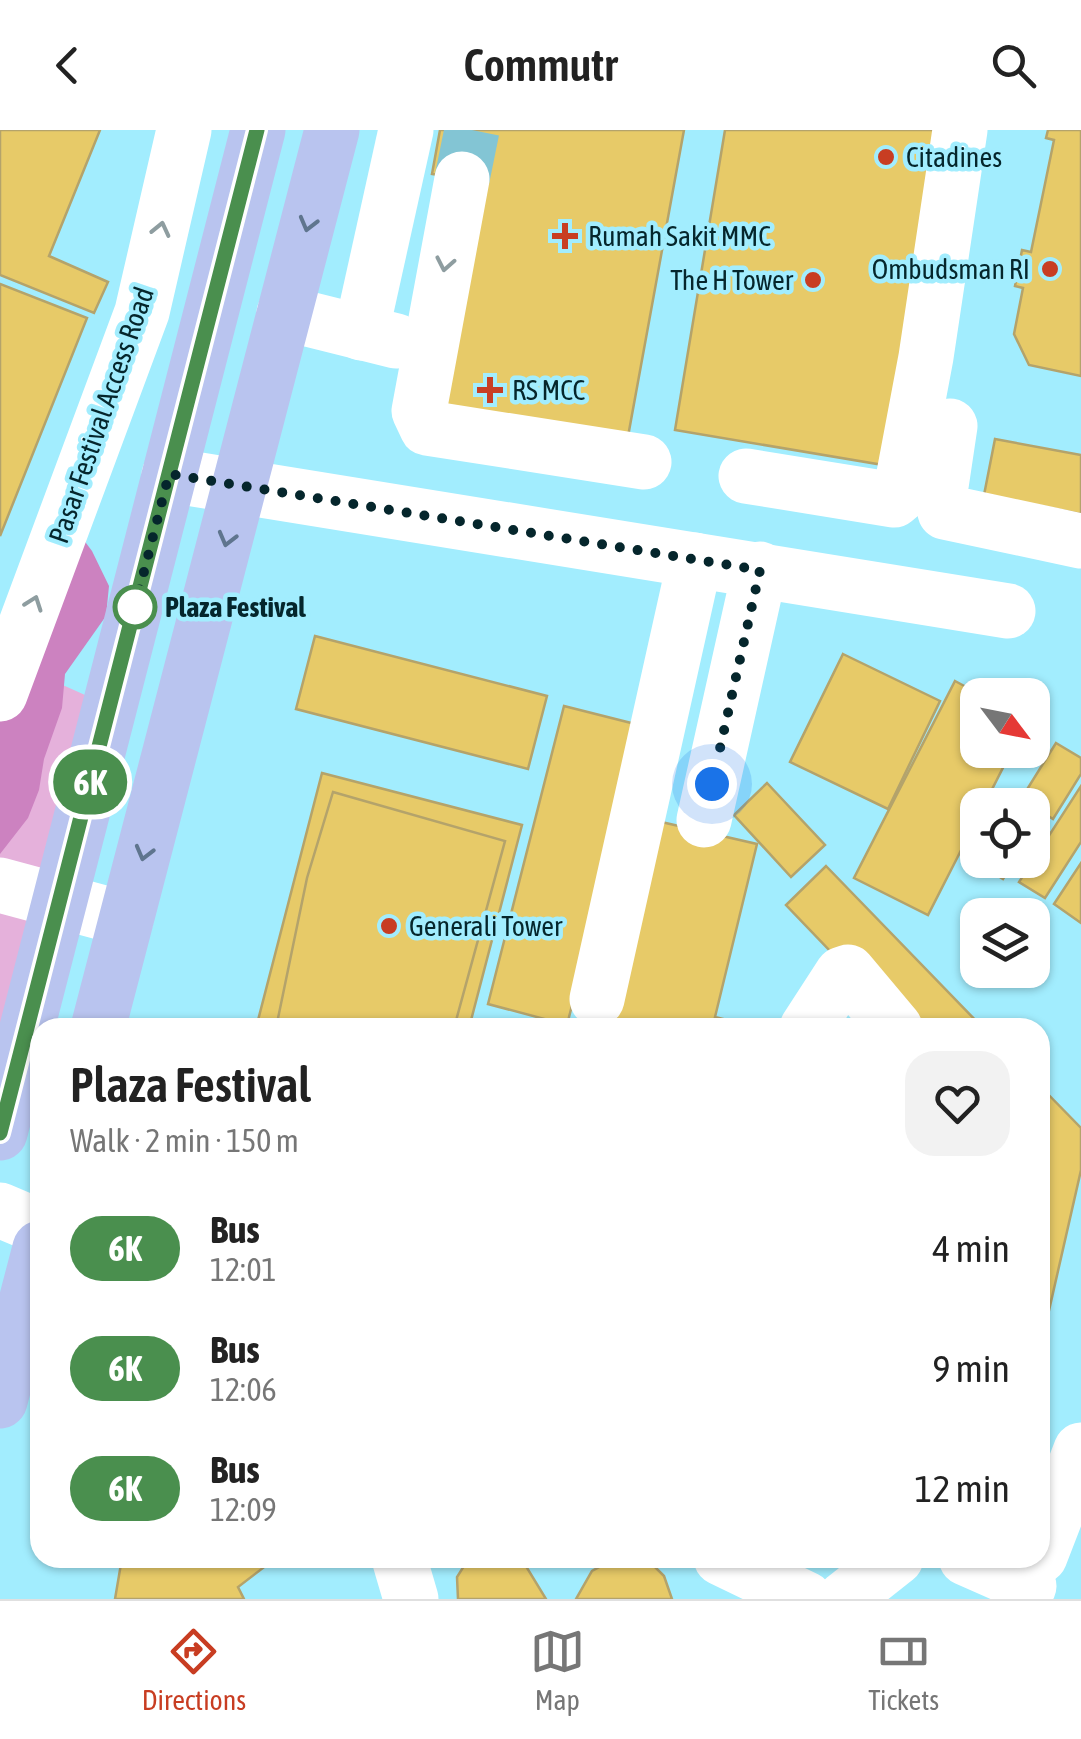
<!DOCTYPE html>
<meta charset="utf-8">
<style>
:root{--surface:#fff;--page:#f2f2f2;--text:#222;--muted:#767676;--line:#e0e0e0;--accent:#c83d22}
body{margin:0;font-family:"Asap Condensed",sans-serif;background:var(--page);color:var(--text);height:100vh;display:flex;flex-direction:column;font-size:38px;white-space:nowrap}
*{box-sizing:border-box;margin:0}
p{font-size:32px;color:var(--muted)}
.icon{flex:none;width:55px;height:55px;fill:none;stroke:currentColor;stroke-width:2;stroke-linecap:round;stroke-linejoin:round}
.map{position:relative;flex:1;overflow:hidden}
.side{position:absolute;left:30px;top:888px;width:1020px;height:550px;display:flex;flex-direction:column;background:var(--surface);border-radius:30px;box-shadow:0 2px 8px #0004}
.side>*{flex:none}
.badge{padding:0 20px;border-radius:32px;font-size:35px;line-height:65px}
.needle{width:65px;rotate:122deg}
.controls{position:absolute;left:960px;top:548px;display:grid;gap:20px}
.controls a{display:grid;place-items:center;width:90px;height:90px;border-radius:20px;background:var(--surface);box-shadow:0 2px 8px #0004;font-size:50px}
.you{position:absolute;width:50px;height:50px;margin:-25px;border:8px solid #fff;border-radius:50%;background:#1a73e8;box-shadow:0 0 0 15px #1a73e833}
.map>.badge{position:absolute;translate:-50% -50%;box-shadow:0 0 0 5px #fff}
.round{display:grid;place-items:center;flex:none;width:105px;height:105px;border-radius:30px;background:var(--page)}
.summary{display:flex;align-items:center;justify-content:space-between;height:170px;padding:0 40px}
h1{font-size:48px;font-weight:600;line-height:75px}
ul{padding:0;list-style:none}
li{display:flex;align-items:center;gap:30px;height:120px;padding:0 40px}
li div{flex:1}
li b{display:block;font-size:38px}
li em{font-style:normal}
li .badge{min-width:110px;font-weight:700;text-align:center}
header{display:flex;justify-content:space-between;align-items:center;height:130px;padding:0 40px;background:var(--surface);font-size:45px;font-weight:600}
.tab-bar{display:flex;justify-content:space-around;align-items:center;height:140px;border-top:2px solid var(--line);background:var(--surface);font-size:28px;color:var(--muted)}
.tab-bar a{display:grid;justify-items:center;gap:5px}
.tab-bar .current{color:var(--accent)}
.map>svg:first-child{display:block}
.green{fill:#e5b1db}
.forest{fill:#cc82c0}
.building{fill:#e7ca68;stroke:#b4a36b;stroke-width:2.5}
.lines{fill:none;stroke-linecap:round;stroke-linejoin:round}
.minor-tunnel{stroke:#83c5d4;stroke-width:55;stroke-dasharray:55 28;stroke-linecap:butt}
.minor{stroke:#fff;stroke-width:55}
.major{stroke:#b9c4ef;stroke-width:55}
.oneway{stroke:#5f758e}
.oneway2{stroke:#8e9da0}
.line-casing{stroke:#fff;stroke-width:22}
.line{stroke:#4a8f4e;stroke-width:15}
.walk{stroke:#05262c;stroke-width:10;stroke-dasharray:0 18}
.poi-dot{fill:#c83d22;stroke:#a2edfe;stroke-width:4}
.stop-dot{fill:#fff;stroke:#4a8f4e;stroke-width:5}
.labels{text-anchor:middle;stroke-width:9;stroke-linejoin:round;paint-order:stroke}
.poi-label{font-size:28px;fill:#05262c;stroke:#a2edfe;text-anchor:start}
.street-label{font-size:28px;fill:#05262c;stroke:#a2edfe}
.stop-label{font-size:28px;font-weight:bold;fill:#05262c;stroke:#a2edfe;text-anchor:start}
</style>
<header><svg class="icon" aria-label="back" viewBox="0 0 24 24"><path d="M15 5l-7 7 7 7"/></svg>Commutr<svg class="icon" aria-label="search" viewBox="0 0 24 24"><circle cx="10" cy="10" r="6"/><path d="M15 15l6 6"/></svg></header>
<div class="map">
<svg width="1081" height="1469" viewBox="0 0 1081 1469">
<rect width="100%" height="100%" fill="#a2edfe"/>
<path class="green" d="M0,527L94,569L0,937Z"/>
<path class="forest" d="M80,405L92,421L109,456L106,486L65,544L62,578L44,629L39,660L28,688L0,724V494Z"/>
<g class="building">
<path d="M0,0H100L49,126L108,152L94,183L0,145Z"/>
<path d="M440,0H684L627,312L434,278L476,51L432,44Z"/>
<path d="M725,0H952L895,337L675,300Z"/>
<path d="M1048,0H1081V246L1029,235L1014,204L1023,158L1015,156L1022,120L1031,122L1054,10L1046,8Z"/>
<path d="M0,154L87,188L0,406Z"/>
<path d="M995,309L1081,325V384L984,365Z"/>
<path d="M315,506L547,566L528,639L296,579Z"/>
<path d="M843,524L940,571L888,679L790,632Z"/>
<path d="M955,551L981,565H978V620H1012L984,675H978V687L928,785L854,748Z"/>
<path d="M564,576L643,596L567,895L488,874Z"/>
<path d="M1056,613L1081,628V644L1053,689L1021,669Z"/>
<path d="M322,643L522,695L469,898H256Z"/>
<path d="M767,653L825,715L791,747L734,685Z"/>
<path d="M1081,656V712L1045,768L1019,752Z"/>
<path d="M333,662L505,711L454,898H276L307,748Z"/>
<path d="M644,688L757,714L715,887L727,890L726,898H594Z"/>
<path d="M978,719V730H1015L1003,749L971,729Z"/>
<path d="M1081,733V793L1054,774Z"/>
<path d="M826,736L983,898H904L786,775Z"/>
<path d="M1040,956L1081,998V1040L1040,1220Z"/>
<path d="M122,1428H276L238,1457L244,1469H115Z"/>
<path d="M469,1428H521L546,1469H458L457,1447Z"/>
<path d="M616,1428L641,1429L654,1436L664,1446L672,1469H576L592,1441Z"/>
</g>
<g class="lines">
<path class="minor-tunnel" d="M462,49L472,0"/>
<g class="minor">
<path d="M462,49L419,281L427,298L644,332"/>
<path d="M284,183L396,211"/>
<path d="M361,203L406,0"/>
<path d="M950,296L940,363L945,382L1081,411"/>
<path d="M169,345L1008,481"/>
<path d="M746,346L894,370L900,365L926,227L960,0"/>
<path d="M0,564L142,182L184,0"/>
<path d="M704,690L760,439"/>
<path d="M0,755L126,789"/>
<path d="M597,869L695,430"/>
<path d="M807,898L842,844L848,842L895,898"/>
<path d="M0,1080L40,1097"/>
<path d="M1040,1426L1081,1320"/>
<path d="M399,1428L411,1469"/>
<path d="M721,1428L806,1469"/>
<path d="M966,1428L1029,1456"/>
<path d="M844,1469L896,1428"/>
</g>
<g class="major">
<path d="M98,898L332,0"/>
<path d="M0,1003L258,0"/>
<path d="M0,1271L40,1118"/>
</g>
</g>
<defs><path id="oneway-chevron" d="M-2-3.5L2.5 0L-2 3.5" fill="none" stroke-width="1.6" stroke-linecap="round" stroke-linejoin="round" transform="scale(2.5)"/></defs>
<g class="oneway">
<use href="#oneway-chevron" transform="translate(308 94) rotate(105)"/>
<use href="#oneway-chevron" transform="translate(227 409) rotate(105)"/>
<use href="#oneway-chevron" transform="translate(144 723) rotate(105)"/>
</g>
<g class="oneway2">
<use href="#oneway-chevron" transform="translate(161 99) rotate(-77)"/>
<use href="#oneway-chevron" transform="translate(445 134) rotate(101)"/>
<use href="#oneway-chevron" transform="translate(34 473) rotate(-70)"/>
</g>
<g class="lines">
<defs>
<path id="line" d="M0,1003L257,0"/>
</defs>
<use href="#line" class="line-casing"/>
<use href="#line" class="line"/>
<path class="walk" d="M135,477L169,344L760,440L712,654"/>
</g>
<g class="poi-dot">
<circle cx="886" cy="27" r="10"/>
<path d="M560 91h10v10h10v10h-10v10h-10v-10h-10v-10h10z"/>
<circle cx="1050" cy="139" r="10"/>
<circle cx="813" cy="150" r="10"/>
<path d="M485 245h10v10h10v10h-10v10h-10v-10h-10v-10h10z"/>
<circle cx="389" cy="796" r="10"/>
</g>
<circle class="stop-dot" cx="135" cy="477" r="20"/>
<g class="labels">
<g class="poi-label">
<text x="906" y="37">Citadines</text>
<text x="588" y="116">Rumah Sakit MMC</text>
<text x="1030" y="149" text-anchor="end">Ombudsman RI</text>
<text x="793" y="160" text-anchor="end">The H Tower</text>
<text x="512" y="270">RS MCC</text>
<text x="409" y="806">Generali Tower</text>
</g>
<g class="street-label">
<text transform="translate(101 285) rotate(-71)" y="10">Pasar Festival Access Road</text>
</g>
<g class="stop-label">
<text x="165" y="487">Plaza Festival</text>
</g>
</g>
</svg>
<div class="controls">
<a><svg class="needle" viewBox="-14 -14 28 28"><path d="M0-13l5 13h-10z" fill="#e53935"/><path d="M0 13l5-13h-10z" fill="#767676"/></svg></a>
<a><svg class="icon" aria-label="locate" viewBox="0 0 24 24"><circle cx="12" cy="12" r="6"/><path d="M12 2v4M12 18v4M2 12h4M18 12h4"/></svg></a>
<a><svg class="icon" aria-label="layers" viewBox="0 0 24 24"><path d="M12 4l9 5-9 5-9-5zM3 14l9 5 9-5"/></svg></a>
</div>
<div class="you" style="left:712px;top:654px"></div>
<b class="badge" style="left:90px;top:652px;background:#4a8f4e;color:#fff">6K</b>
<section class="side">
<div class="summary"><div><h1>Plaza Festival</h1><p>Walk · 2 min · 150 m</p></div><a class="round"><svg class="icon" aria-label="heart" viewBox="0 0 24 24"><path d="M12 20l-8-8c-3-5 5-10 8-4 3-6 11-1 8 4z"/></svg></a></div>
<ul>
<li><span class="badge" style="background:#4a8f4e;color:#fff">6K</span><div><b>Bus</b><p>12:01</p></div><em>4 min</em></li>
<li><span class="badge" style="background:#4a8f4e;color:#fff">6K</span><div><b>Bus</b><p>12:06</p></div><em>9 min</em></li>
<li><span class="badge" style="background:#4a8f4e;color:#fff">6K</span><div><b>Bus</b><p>12:09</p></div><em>12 min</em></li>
</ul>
</section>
</div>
<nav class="tab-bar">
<a class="current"><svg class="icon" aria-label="directions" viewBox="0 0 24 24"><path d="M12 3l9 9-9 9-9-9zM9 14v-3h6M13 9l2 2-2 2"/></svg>Directions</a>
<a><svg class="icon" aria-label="map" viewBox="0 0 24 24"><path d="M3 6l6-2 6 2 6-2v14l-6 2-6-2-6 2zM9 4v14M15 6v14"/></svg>Map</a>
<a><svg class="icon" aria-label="tickets" viewBox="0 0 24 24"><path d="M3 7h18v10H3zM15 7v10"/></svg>Tickets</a>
</nav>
